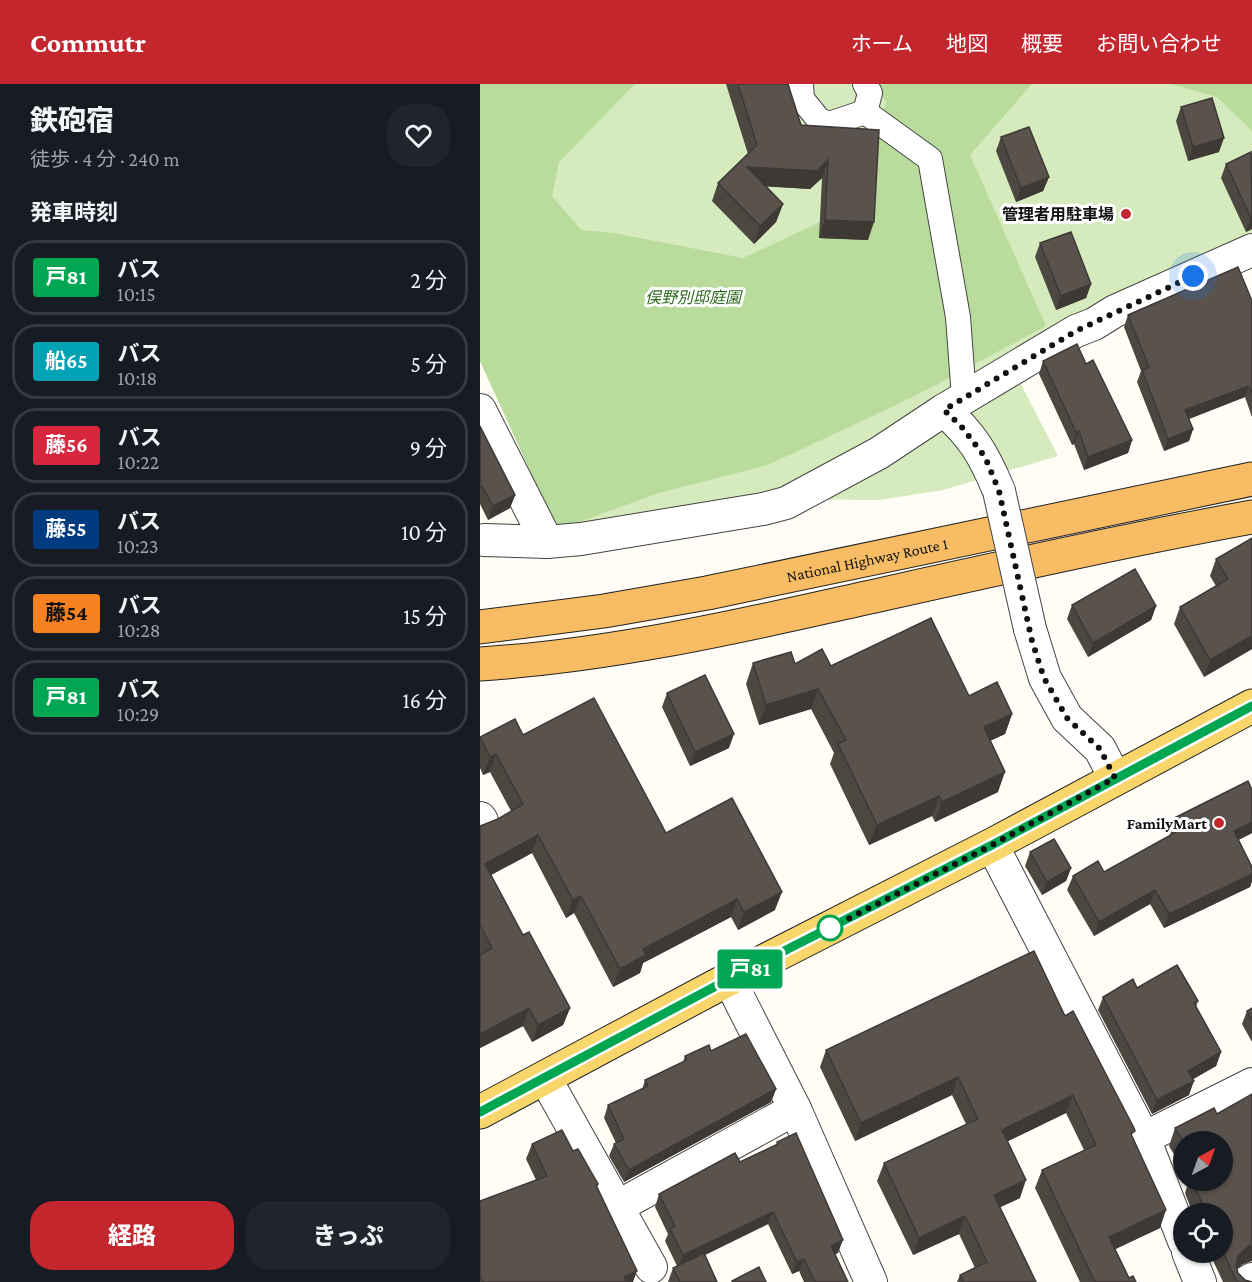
<!DOCTYPE html>
<html lang="ja">
<meta charset="utf-8">
<style>
:root{--surface:#171b24;--page:#20242c;--text:#f1f3f6;--muted:#9ea1a6;--line:#363941;--accent:#c4262e}
body{margin:0;font-family:"Crimson Pro","Noto Sans JP",serif;background:var(--page);color:var(--text);height:100vh;display:flex;flex-direction:column;font-size:22px;white-space:nowrap}
*{box-sizing:border-box;margin:0}
p{font-size:20px;color:var(--muted)}
.icon{flex:none;width:33px;height:33px;fill:none;stroke:currentColor;stroke-width:2;stroke-linecap:round;stroke-linejoin:round}
.map{position:relative;flex:1;overflow:hidden}
.side{display:flex;flex-direction:column;background:var(--surface);width:480px}
.side>*{flex:none}
.badge{padding:0 12px;border-radius:4px;font-size:21px;line-height:39px}
.needle{width:39px;rotate:41deg}
.fabs{position:absolute;left:693px;top:1047px;display:grid;gap:12px}
.fabs a{display:grid;place-items:center;width:60px;height:60px;border-radius:50%;background:var(--surface);box-shadow:0 2px 4px #0004;font-size:30px}
.you{position:absolute;width:30px;height:30px;margin:-15px;border:4px solid #fff;border-radius:50%;background:#1a73e8;box-shadow:0 0 0 9px #1a73e833}
.map>.badge{position:absolute;translate:-50% -50%;box-shadow:0 0 0 3px #fff}
h2{padding:0 30px;font-size:22px;line-height:54px}
.round{display:grid;place-items:center;flex:none;width:63px;height:63px;border-radius:24px;background:var(--page)}
.head{display:flex;align-items:center;justify-content:space-between;height:102px;padding:0 30px}
h1{font-size:28px;font-weight:800;line-height:45px}
.action{display:flex;gap:12px;margin-top:auto;padding:12px 30px}
.action a{flex:1;height:69px;border-radius:24px;background:var(--accent);color:#fff;font-size:24px;font-weight:800;line-height:69px;text-align:center}
.action a+a{background:var(--page);color:var(--text)}
ul{padding:0;list-style:none}
li{display:flex;align-items:center;gap:18px;height:75px;margin:0 12px 9px;padding:0 18px;border:3px solid var(--line);border-radius:24px}
li div{flex:1}
li b{display:block;font-size:22px}
li em{font-style:normal}
li .badge{min-width:66px;font-weight:700;text-align:center}
header{display:flex;align-items:center;gap:36px;box-sizing:border-box;height:84px;padding:0 30px;background:var(--accent);color:#fff}
header strong{font-size:28px}
nav{display:flex;gap:33px;margin-inline-start:auto;font-size:21px}
main{display:flex;flex:1;min-height:0}
.map>svg:first-child{display:block}
.green{fill:#d5ebbd}
.forest{fill:#b9dc9c}
.lines{fill:none;stroke-linecap:round;stroke-linejoin:round}
.pedestrian-casing{stroke:#444;stroke-width:26}
.minor-casing{stroke:#444;stroke-width:34}
.primary-casing{stroke:#222;stroke-width:35}
.trunk-casing{stroke:#222;stroke-width:35}
.pedestrian{stroke:#fff;stroke-width:24}
.minor{stroke:#fff;stroke-width:32}
.primary{stroke:#f9d66b;stroke-width:33}
.trunk{stroke:#f7bc64;stroke-width:33}
.minor-bridge-casing{stroke:#444;stroke-width:34;stroke-linecap:butt}
.minor-bridge{stroke:#fff;stroke-width:32}
.wall{fill:#4d4742}
.shaded-wall{fill:#3f3936}
.building{fill:#5a524d;stroke:#3f3936;stroke-width:1.5}
.line-casing{stroke:#fff;stroke-width:14}
.line{stroke:#00a651;stroke-width:9}
.walk{stroke:#111;stroke-width:6;stroke-dasharray:0 10.8}
.poi-dot{fill:#c4262e;stroke:#fff;stroke-width:2}
.stop-dot{fill:#fff;stroke:#00a651;stroke-width:3}
.labels{text-anchor:middle;stroke-width:6;stroke-linejoin:round;paint-order:stroke}
.poi-label{font-size:16px;font-weight:bold;fill:#111;stroke:#fff;text-anchor:end}
.park-label{font-size:16px;font-style:italic;fill:#2f6b1f;stroke:#fff}
.street-label{font-size:16px;fill:#111;stroke:#fff}
</style>
<header>
<strong>Commutr</strong>
<nav><a>ホーム</a><a>地図</a><a>概要</a><a>お問い合わせ</a></nav>
</header>
<main>
<section class="side">
<div class="head"><div><h1>鉄砲宿</h1><p>徒歩 · 4 分 · 240 m</p></div><a class="round"><svg class="icon" aria-label="heart" viewBox="0 0 24 24"><path d="M12 20l-8-8c-3-5 5-10 8-4 3-6 11-1 8 4z"/></svg></a></div>
<h2>発車時刻</h2>
<ul>
<li><span class="badge" style="background:#00a651;color:#fff">戸81</span><div><b>バス</b><p>10:15</p></div><em>2 分</em></li>
<li><span class="badge" style="background:#00a3b4;color:#fff">船65</span><div><b>バス</b><p>10:18</p></div><em>5 分</em></li>
<li><span class="badge" style="background:#d7263d;color:#fff">藤56</span><div><b>バス</b><p>10:22</p></div><em>9 分</em></li>
<li><span class="badge" style="background:#003b80;color:#fff">藤55</span><div><b>バス</b><p>10:23</p></div><em>10 分</em></li>
<li><span class="badge" style="background:#f58220;color:#111">藤54</span><div><b>バス</b><p>10:28</p></div><em>15 分</em></li>
<li><span class="badge" style="background:#00a651;color:#fff">戸81</span><div><b>バス</b><p>10:29</p></div><em>16 分</em></li>
</ul>
<div class="action"><a>経路</a><a>きっぷ</a></div>
</section>
<div class="map">
<svg width="772" height="1198" viewBox="0 0 772 1198">
<rect width="100%" height="100%" fill="#fffdf5"/>
<path class="green" d="M0,0H772V158L595,231L529,277L578,372L463,406L399,416L289,415L77,446L0,277Z"/>
<g class="forest">
<path d="M0,0H155L79,78L72,112L101,146L134,149L263,174L383,118L406,18L394,0H552L490,71L566,242L433,313L288,381L179,409L77,446L0,277Z"/>
<path d="M691,0H772V47L737,13Z"/>
</g>
<g class="lines">
<defs>
<g id="pedestrian">
<path d="M321,0L322,15L339,36L349,40L385,28"/>
<path d="M385,0L390,9L385,28"/>
<path d="M385,28L450,75L478,233L484,314"/>
</g>
<g id="minor">
<path d="M0,326L67,458"/>
<path d="M464,326C493,352 504,371 519,407"/>
<path d="M4,456L67,458L101,455L283,425L306,419L399,369L464,326L596,247L614,240L635,227L772,166"/>
<path d="M550,545L565,594L587,634L620,665L635,694"/>
<path d="M0,734L2,737"/>
<path d="M512,761L664,1054L704,1157"/>
<path d="M249,895L315,1025L391,1198"/>
<path d="M65,994L171,1183"/>
<path d="M664,1054L772,1000"/>
<path d="M137,1123L315,1025"/>
<path d="M708,1168L720,1198"/>
<path d="M767,1198L772,1195"/>
</g>
<path id="primary" d="M0,1028L249,895L512,761L772,622"/>
<g id="trunk">
<path id="s1" d="M0,543L124,527L227,509L772,395"/>
<path d="M0,580C123,572 243,546 363,519C499,489 635,458 772,433"/>
</g>
</defs>
<use href="#pedestrian" class="pedestrian-casing"/>
<use href="#minor" class="minor-casing"/>
<use href="#primary" class="primary-casing"/>
<use href="#trunk" class="trunk-casing"/>
<use href="#pedestrian" class="pedestrian"/>
<use href="#minor" class="minor"/>
<use href="#primary" class="primary"/>
<use href="#trunk" class="trunk"/>
<defs>
<path id="minor-bridge" d="M519,407L550,545"/>
</defs>
<use href="#minor-bridge" class="minor-bridge-casing"/>
<use href="#minor-bridge" class="minor-bridge"/>
</g>
<g class="wall">
<path d="M246,0H308L321,41L399,46L388,156L339,154L342,94L330,105L285,102L303,120L296,138L274,160L232,117L238,99L268,70Z"/>
<path d="M701,23L739,68L708,77L696,37Z"/>
<path d="M521,53L569,93L563,107L536,118L516,67Z"/>
<path d="M772,69V145L766,148L741,94L746,80Z"/>
<path d="M560,159L611,200L606,214L576,226L555,173Z"/>
<path d="M772,217V333L765,313L709,335L713,345L709,357L684,367L657,298L661,287L644,243L648,231Z"/>
<path d="M563,277L606,280L652,356L648,369L604,386L594,360L592,361L559,290Z"/>
<path d="M0,342L35,411L30,424L8,436L0,420Z"/>
<path d="M772,454V565L724,593L694,540L700,523L736,502L730,492L736,475Z"/>
<path d="M592,521L676,522L671,536L608,573L587,535Z"/>
<path d="M273,579L351,582L489,612L532,630L525,650L510,657L518,708L455,738L452,732L389,761L350,680L354,669L331,625L279,641L266,600Z"/>
<path d="M187,609L249,664L210,682L182,623Z"/>
<path d="M43,651L295,826L258,846L251,833L163,879L160,889L133,903L94,829L86,834L52,769L11,791L43,851L90,924L83,941L52,958L43,942L0,964V742L18,735L31,727L10,688L3,691L0,684V653Z"/>
<path d="M694,734L772,749L758,756L772,783V797L770,803L684,844L670,820L614,852L587,806L593,792L624,788L690,751L689,748Z"/>
<path d="M550,768L591,784L586,797L562,811L545,782Z"/>
<path d="M657,904L718,917L716,923L741,968L736,982L713,995L709,1011L672,1030L618,926L623,913Z"/>
<path d="M772,924V958L762,940L767,927Z"/>
<path d="M585,932L653,1054L680,1144L635,1165L649,1194L656,1198H600L555,1104L562,1086L604,1066L586,1029L528,1057L540,1114L520,1123L556,1198H477L480,1191L495,1184L479,1150L433,1171L397,1097L404,1079L486,1040L472,1011L375,1057L340,983L346,966Z"/>
<path d="M231,967L296,1005L291,1018L144,1098L129,1072L134,1060L136,1059L124,1034L128,1021L162,1006L165,996L203,978L205,972Z"/>
<path d="M772,1010V1177L763,1180L757,1185L758,1189L765,1196L772,1198H743L729,1168H742V1130H713L705,1109L709,1096H742L704,1058V1087L689,1062L695,1044L737,1030Z"/>
<path d="M297,1058L358,1169L355,1170L368,1198H324L319,1187L312,1190L288,1140L225,1171L237,1198H188L193,1184L197,1182L185,1157L188,1150L175,1123L179,1110L260,1078L296,1061Z"/>
<path d="M52,1060L93,1067L118,1100L117,1104L153,1198H0V1117L56,1096L46,1075Z"/>
</g>
<g class="shaded-wall">
<path d="M744,54L739,68L708,77L713,63Z"/>
<path d="M348,76L342,94L330,105L260,101L267,83Z"/>
<path d="M569,93L563,107L536,118L541,104Z"/>
<path d="M303,120L296,138L274,160L280,142Z"/>
<path d="M772,133V145L766,148L771,134Z"/>
<path d="M345,136L394,138L388,156L339,154Z"/>
<path d="M611,200L606,214L576,226L581,212Z"/>
<path d="M769,302L765,313L701,338L705,326Z"/>
<path d="M713,345L709,357L684,367L688,355Z"/>
<path d="M599,347L594,360L592,361L596,348Z"/>
<path d="M652,356L648,369L604,386L608,373Z"/>
<path d="M35,411L30,424L8,436L13,422Z"/>
<path d="M676,522L671,536L608,573L613,559Z"/>
<path d="M772,552V565L724,593L730,576Z"/>
<path d="M338,605L331,625L279,641L286,621Z"/>
<path d="M532,630L525,650L496,663L504,643Z"/>
<path d="M254,650L249,664L210,682L215,668Z"/>
<path d="M16,670L10,688L3,691L10,673Z"/>
<path d="M525,688L518,708L455,738L462,718Z"/>
<path d="M459,712L452,732L389,761L397,741Z"/>
<path d="M772,738V749L749,761L754,747Z"/>
<path d="M58,751L52,769L0,797L5,780Z"/>
<path d="M591,784L586,797L562,811L567,798Z"/>
<path d="M772,790V797L770,803L684,844L689,830Z"/>
<path d="M675,806L670,820L614,852L619,838Z"/>
<path d="M302,808L295,826L258,846L264,828Z"/>
<path d="M101,812L94,829L86,834L93,816Z"/>
<path d="M257,815L251,833L163,879L160,889L133,903L140,885L163,865Z"/>
<path d="M49,924L43,942L0,964V950Z"/>
<path d="M90,924L83,941L52,958L58,941Z"/>
<path d="M741,968L736,982L703,1001L708,987Z"/>
<path d="M478,993L472,1011L375,1057L381,1039Z"/>
<path d="M714,997L709,1011L672,1030L677,1016Z"/>
<path d="M296,1005L291,1018L144,1098L149,1086Z"/>
<path d="M593,1011L586,1029L516,1063L522,1046Z"/>
<path d="M546,1096L540,1114L508,1129L514,1111Z"/>
<path d="M686,1126L680,1144L623,1171L629,1153Z"/>
<path d="M293,1128L288,1140L198,1184L203,1171Z"/>
<path d="M485,1132L479,1150L433,1171L439,1154Z"/>
<path d="M363,1156L358,1169L347,1174L351,1162Z"/>
<path d="M772,1161V1175L771,1177L763,1180L753,1188L758,1172L769,1162Z"/>
<path d="M324,1175L319,1187L312,1190L317,1178Z"/>
<path d="M157,1187L153,1198H142L144,1193Z"/>
</g>
<g class="building">
<path d="M258,0H308L321,41L399,46L394,138L345,136L348,76L337,87L267,83L303,120L280,142L238,99L277,61Z"/>
<path d="M732,14L744,54L713,63L701,23Z"/>
<path d="M549,43L569,93L541,104L521,53Z"/>
<path d="M771,68L772,133L771,134L746,80Z"/>
<path d="M591,148L611,200L581,212L560,159Z"/>
<path d="M758,183L772,217V310L769,302L705,326L713,345L688,355L662,286L669,283L648,231Z"/>
<path d="M597,260L606,280L613,276L652,356L608,373L599,347L596,348L563,277Z"/>
<path d="M0,342L35,411L13,422L2,402L0,403Z"/>
<path d="M772,454V552L730,576L700,523L748,495L736,475Z"/>
<path d="M655,485L676,522L613,559L592,521Z"/>
<path d="M451,534L489,612L517,598L532,630L504,643L525,688L462,718L459,712L397,741L358,660L366,656L338,605L286,621L273,579L311,568L315,580L342,565L351,582Z"/>
<path d="M225,591L254,650L215,668L187,609Z"/>
<path d="M114,614L186,749L252,714L302,808L264,828L257,815L163,865L166,871L140,885L101,812L93,816L58,751L5,780L43,851L49,848L90,924L58,941L49,924L0,950V871L12,864L0,841V742L18,735L43,720L16,670L10,673L0,653L35,635L43,651Z"/>
<path d="M768,697L772,706V738L754,747L772,783V790L689,830L675,806L619,838L593,792L618,777L624,788L700,746L694,734Z"/>
<path d="M574,755L591,784L567,798L550,768Z"/>
<path d="M554,867L585,932L593,927L654,1044L655,1047L651,1050L686,1126L629,1153L649,1194L653,1192L656,1198H615L562,1086L616,1061L593,1011L522,1046L546,1096L514,1111L556,1198H483L480,1191L507,1178L485,1132L439,1154L404,1079L498,1035L478,993L381,1039L346,966Z"/>
<path d="M697,881L718,917L714,919L741,968L708,987L714,997L677,1016L623,913L653,895L657,904Z"/>
<path d="M772,924V937L767,927Z"/>
<path d="M266,950L296,1005L149,1086L134,1060L144,1055L128,1021L168,1002L165,996L207,976L205,972L229,961L231,967Z"/>
<path d="M772,1010V1161L769,1162L758,1172L756,1181L758,1189L765,1196L772,1198H757L742,1166V1130H726L713,1096H742V1058H704L695,1044L734,1024L737,1030Z"/>
<path d="M82,1046L93,1067L98,1065L118,1100L116,1101L157,1187L144,1193L147,1198H3L0,1192V1117L67,1092L52,1060Z"/>
<path d="M316,1049L363,1156L351,1162L368,1198H335L324,1175L317,1178L293,1128L203,1171L190,1145L195,1142L179,1110L255,1069L260,1078L298,1060L297,1058Z"/>
<path d="M224,1169L237,1198H200L193,1184Z"/>
<path d="M279,1183L286,1198H253L252,1197Z"/>
</g>
<g class="lines">
<defs>
<path id="line" d="M0,1028L249,895L512,761L772,622"/>
</defs>
<use href="#line" class="line-casing"/>
<use href="#line" class="line"/>
<path class="walk" d="M350,844L512,761L635,694L620,665L587,634L564,594L552,557L519,407L505,373L481,342L464,326L596,247L713,192"/>
</g>
<g class="poi-dot">
<circle cx="646" cy="130" r="6"/>
<circle cx="739" cy="739" r="6"/>
</g>
<circle class="stop-dot" cx="350" cy="844" r="12"/>
<g class="labels">
<g class="poi-label">
<text x="634" y="136">管理者用駐車場</text>
<text x="727" y="745">FamilyMart</text>
</g>
<g class="park-label">
<text x="213" y="219">俣野別邸庭園</text>
</g>
<g class="street-label">
<text dy="6" stroke="none"><textPath href="#s1" startOffset="393">National Highway Route 1</textPath></text>
</g>
</g>
</svg>
<div class="fabs">
<a><svg class="needle" viewBox="-14 -14 28 28"><path d="M0-13l5 13h-10z" fill="#e53935"/><path d="M0 13l5-13h-10z" fill="#9ea1a6"/></svg></a>
<a><svg class="icon" aria-label="locate" viewBox="0 0 24 24"><circle cx="12" cy="12" r="6"/><path d="M12 2v4M12 18v4M2 12h4M18 12h4"/></svg></a>
</div>
<div class="you" style="left:713px;top:192px"></div>
<b class="badge" style="left:270px;top:885px;background:#00a651;color:#fff">戸81</b>
</div>
</main>
